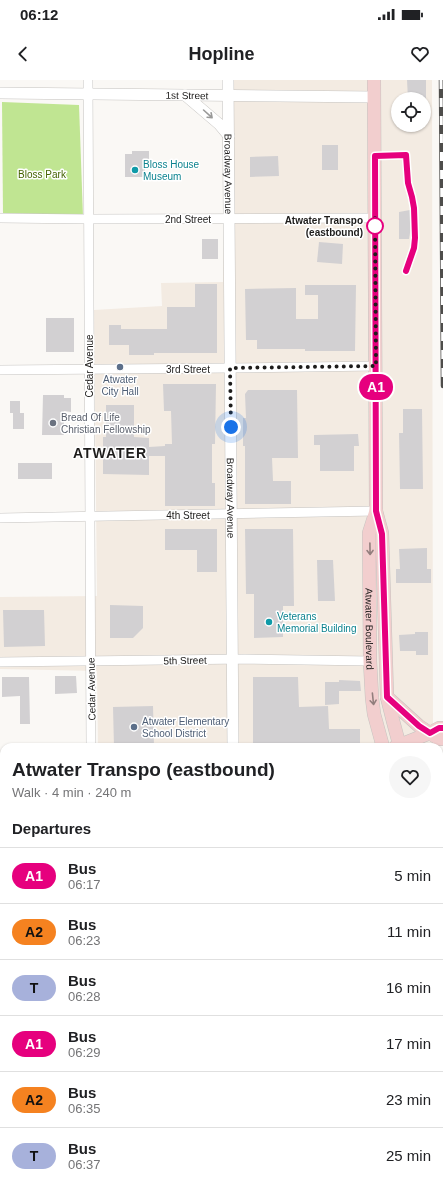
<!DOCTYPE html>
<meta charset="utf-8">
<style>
:root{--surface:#fff;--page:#f6f6f6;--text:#202124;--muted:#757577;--line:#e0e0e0}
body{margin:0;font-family:Arial,sans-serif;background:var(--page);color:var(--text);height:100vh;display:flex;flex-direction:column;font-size:15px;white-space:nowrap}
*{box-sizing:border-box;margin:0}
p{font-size:13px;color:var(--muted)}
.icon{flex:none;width:22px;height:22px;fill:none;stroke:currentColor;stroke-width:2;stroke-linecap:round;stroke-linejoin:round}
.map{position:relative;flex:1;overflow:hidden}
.panel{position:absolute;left:0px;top:663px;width:443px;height:448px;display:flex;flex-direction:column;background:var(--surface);border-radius:12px 12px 0 0;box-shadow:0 1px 3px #0004}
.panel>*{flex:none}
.badge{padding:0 8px;border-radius:13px;font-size:14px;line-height:26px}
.tools{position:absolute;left:391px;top:12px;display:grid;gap:8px}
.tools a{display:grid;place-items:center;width:40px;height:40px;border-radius:50%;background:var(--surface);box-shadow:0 1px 3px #0004;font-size:20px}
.you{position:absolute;width:20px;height:20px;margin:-10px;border:3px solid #fff;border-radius:50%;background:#1a73e8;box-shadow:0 0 0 6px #1a73e833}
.map>.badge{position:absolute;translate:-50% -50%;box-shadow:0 0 0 2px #fff}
h2{padding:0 12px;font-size:15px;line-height:36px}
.round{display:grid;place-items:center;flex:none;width:42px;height:42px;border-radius:21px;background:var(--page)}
.summary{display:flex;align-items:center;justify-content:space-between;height:68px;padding:0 12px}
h1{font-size:19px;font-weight:800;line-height:30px}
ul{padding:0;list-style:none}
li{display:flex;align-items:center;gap:12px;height:56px;padding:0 12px;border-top:1px solid var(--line)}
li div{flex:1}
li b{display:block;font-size:15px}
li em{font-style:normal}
li .badge{min-width:44px;font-weight:700;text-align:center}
.status{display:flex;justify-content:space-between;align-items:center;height:28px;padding:0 20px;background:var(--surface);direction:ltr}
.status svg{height:11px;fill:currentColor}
header{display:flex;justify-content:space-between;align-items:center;height:52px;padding:0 12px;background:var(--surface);font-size:18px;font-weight:800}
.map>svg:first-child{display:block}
.built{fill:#f3ebe2;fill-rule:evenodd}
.green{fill:#c0e592}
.building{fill:#d2d0d2}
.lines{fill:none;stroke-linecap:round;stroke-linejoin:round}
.minor-casing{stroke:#c5c3c0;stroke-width:10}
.tertiary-casing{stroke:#c5c3c0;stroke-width:12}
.secondary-casing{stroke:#c5c3c0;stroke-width:14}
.minor{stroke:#fff;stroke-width:9}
.tertiary{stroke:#fff;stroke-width:11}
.secondary{stroke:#f2cece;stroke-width:13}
.rail-casing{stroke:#4e4d4b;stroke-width:4.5}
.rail{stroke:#fff;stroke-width:3;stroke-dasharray:9;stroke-linecap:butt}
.oneway{stroke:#999998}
.oneway2{stroke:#927e7d}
.line-casing{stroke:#fff;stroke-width:9}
.line{stroke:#e6007e;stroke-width:6}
.walk{stroke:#1d1c1b;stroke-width:4;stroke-dasharray:0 7.2}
.culture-dot{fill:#0f9aa8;stroke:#fff;stroke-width:1.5}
.stop-dot{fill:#fff;stroke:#e6007e;stroke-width:2}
.service-dot{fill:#5c6f8a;stroke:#fff;stroke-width:1.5}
.worship-dot{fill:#6b7280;stroke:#fff;stroke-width:1.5}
.labels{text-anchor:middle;stroke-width:3;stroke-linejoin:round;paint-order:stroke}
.street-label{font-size:10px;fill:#1d1c1b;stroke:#fff}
.culture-label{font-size:10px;fill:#0d838f;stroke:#fff;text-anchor:start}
.park-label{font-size:10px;fill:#436200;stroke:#fff}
.stop-label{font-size:10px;font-weight:bold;fill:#1d1c1b;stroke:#fff;text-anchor:end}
.service-label{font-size:10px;fill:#4e5e75;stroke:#fff}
.worship-label{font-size:10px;fill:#5b616d;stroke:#fff;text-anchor:start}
.district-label{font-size:14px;font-weight:bold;letter-spacing:1px;fill:#1d1c1b;stroke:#fff}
</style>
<div class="status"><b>06:12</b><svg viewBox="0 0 49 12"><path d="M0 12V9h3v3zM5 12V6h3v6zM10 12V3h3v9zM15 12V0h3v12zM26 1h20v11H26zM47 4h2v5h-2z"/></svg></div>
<header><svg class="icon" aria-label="back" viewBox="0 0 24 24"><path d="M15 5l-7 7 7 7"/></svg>Hopline<svg class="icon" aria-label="heart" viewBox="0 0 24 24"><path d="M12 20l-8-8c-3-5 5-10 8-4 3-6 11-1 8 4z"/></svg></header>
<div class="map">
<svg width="443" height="1111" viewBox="0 0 443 1111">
<rect width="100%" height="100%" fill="#faf8f5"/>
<path class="built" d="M227,0H432L433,667H98L97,591L0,589V517L97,516L94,230L162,226L161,203L223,202ZM398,19H424V45H398Z"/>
<path class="green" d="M2,22L79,25L83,137L3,135Z"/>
<g class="building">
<path d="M407,0H426V19H408Z"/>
<rect x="322" y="65" width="16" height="25"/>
<path d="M132,71H149V82H145V97H125V74H132Z"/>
<path d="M278,76L279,96L250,97V77Z"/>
<path d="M410,130L411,147L409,159H399V132Z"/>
<rect x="202" y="159" width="16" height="20"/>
<path d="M319,162L343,164L342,184L317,182Z"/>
<path d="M195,204H217V273H154V275H129V265H109V245H121V249H167V227H195Z"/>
<path d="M305,205H356L355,271H305V269H257V260H246L245,209L296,208V239H318V215H305Z"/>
<rect x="46" y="238" width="28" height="34"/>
<path d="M163,304H216L215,364H212V403H215V426H165V376H149V395L103,394V357H106V325H134V357L149,358V367L165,366V364H172L171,331H164Z"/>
<path d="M248,310H297L298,378H272L273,401H291V424H245V366H243V338H246L245,314Z"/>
<path d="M43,315H64V318H71V332L64,331V355H42Z"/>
<path d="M10,321H20V333H24V349H13V333H10Z"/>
<path d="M403,329H422L423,409H400L399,353H403Z"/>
<path d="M358,354L359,366H354V391H320V365H314V355Z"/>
<rect x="18" y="383" width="34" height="16"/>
<path d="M165,449H217V492H197V470H165Z"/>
<path d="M245,449H293L294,526H283V557L254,558V514H246Z"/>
<path d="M427,468V489H431V503H396V489H400L399,469Z"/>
<path d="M317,480H333L335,521H318Z"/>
<path d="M110,525L143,526V548L133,558H110Z"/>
<path d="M3,530H44L45,566L4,567Z"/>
<path d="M415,552H428V575H416V571H400L399,555L415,554Z"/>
<path d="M55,596H76L77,613L55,614Z"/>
<path d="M2,597H29L30,644H20V616L2,617Z"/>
<path d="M253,597H298L299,627L328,626L329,649H360V667H275V664H253Z"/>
<path d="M339,600L360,601L361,611H339V624L325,625V602H339Z"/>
<path d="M153,626L154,667H114L113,627Z"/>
</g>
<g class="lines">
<defs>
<g id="minor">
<path d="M88,0L91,667"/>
<path d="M0,138L89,139L375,138"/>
<path d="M0,290L230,288L376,286"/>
<path d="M0,438L376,431"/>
<path d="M0,582L245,579L370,581"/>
<path d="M0,716L4,715"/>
<path d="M0,780H4"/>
<path d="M0,845H4"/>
<path d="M0,1072L4,1077"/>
<path d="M31,1107L35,1111"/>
<path d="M116,1111L121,1107"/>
</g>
<g id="tertiary">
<path id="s1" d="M228,0L233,667"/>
<path id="s2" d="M0,13L374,17"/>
<path d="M185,15L219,44L229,56"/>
</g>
<g id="secondary">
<path d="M374,0L376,431L382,453L387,617L393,641L400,667"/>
<path id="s3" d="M376,431L369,453L370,581L372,618L374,634L383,667"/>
<path d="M387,617L419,646L439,659H443"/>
<path d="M395,667L430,653L439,648H443"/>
<path d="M0,1014L4,1010"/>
<path d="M268,1107V1111"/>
<path d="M413,1107V1111"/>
</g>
</defs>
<use href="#minor" class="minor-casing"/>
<use href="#tertiary" class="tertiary-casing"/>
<use href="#secondary" class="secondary-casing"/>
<use href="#minor" class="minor"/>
<use href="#tertiary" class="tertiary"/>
<use href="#secondary" class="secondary"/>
<defs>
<path id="rail" d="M441,0L443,306"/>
</defs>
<use href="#rail" class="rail-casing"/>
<use href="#rail" class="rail"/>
</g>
<defs><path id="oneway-shaft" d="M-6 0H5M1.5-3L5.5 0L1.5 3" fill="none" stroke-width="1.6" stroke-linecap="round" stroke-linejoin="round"/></defs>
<use class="oneway" href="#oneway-shaft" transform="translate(208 34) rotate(42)"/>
<g class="oneway2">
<use href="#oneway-shaft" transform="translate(370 469) rotate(89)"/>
<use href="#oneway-shaft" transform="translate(373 619) rotate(84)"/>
</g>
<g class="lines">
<defs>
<path id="line" d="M406,191L414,168L415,158L414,128L412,117L408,103L406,75L375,76L376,431L382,454L387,617L419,646L430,653L439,648H443"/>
</defs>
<use href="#line" class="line-casing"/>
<use href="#line" class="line"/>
<path class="walk" d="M231,347L230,288L376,286L375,138V146"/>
</g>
<g class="culture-dot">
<circle cx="135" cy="90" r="4"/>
<circle cx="269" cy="542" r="4"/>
</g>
<circle class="stop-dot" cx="375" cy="146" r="8"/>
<g class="service-dot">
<circle cx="120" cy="287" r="4"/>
<circle cx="134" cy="647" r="4"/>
</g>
<circle class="worship-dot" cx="53" cy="343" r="4"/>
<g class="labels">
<g class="street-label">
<text dy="4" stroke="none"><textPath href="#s2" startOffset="187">1st Street</textPath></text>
<text dy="4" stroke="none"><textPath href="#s1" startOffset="94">Broadway Avenue</textPath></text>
<text x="188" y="143">2nd Street</text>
<text transform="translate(89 286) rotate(-90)" y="4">Cedar Avenue</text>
<text x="188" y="293">3rd Street</text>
<text dy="4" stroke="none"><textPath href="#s1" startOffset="418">Broadway Avenue</textPath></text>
<text x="188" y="439">4th Street</text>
<text dy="4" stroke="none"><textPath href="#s3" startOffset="119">Atwater Boulevard</textPath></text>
<text transform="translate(185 580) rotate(-1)" y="4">5th Street</text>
<text transform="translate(91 609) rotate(-91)" y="4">Cedar Avenue</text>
</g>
<g class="culture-label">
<text x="143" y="88">Bloss House<tspan x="143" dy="12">Museum</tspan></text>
<text x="277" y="540">Veterans<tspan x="277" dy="12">Memorial Building</tspan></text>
</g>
<g class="park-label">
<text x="42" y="98">Bloss Park</text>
</g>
<g class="stop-label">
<text x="363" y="144">Atwater Transpo<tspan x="363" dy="12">(eastbound)</tspan></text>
</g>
<g class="service-label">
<text x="120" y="303">Atwater<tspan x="120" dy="12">City Hall</tspan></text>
<text x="142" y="645" text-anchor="start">Atwater Elementary<tspan x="142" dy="12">School District</tspan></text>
</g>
<g class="worship-label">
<text x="61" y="341">Bread Of Life<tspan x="61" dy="12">Christian Fellowship</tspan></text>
</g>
<g class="district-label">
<text x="110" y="378">ATWATER</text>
</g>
</g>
</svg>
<div class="tools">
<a><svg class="icon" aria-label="locate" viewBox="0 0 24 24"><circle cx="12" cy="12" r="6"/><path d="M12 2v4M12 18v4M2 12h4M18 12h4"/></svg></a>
</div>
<div class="you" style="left:231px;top:347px"></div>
<b class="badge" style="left:376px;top:307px;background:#e6007e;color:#fff">A1</b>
<section class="panel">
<div class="summary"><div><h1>Atwater Transpo (eastbound)</h1><p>Walk · 4 min · 240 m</p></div><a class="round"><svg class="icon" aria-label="heart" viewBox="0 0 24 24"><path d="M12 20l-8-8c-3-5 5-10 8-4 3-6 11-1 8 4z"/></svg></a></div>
<h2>Departures</h2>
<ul>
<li><span class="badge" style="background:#e6007e;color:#fff">A1</span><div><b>Bus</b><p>06:17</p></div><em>5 min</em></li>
<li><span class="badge" style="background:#f58220;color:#111">A2</span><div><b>Bus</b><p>06:23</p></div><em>11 min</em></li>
<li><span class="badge" style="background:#a7b1db;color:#111">T</span><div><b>Bus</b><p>06:28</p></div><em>16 min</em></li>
<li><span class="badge" style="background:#e6007e;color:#fff">A1</span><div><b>Bus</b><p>06:29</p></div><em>17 min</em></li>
<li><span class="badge" style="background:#f58220;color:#111">A2</span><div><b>Bus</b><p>06:35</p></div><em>23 min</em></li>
<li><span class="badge" style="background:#a7b1db;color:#111">T</span><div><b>Bus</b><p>06:37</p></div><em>25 min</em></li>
</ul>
</section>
</div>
